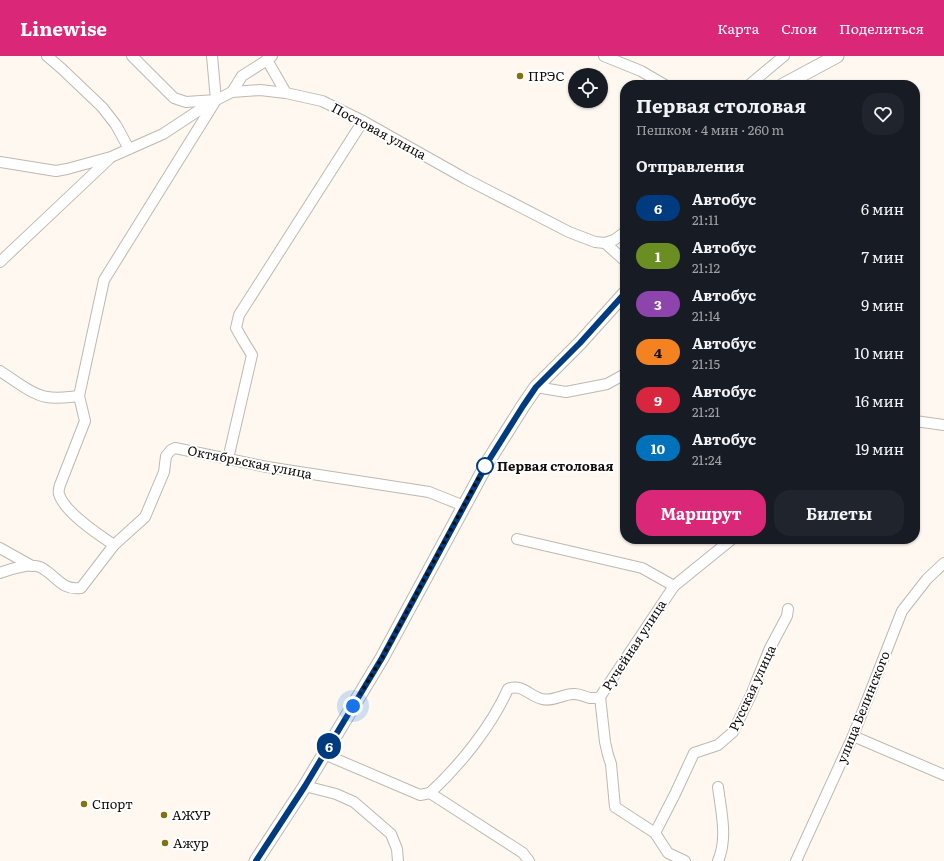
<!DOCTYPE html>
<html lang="ru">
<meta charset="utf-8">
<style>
:root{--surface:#171b24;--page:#20242c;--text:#f1f3f6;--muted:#9ea1a6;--accent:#db2777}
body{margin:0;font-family:Literata,serif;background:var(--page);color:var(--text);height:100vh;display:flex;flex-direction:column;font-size:15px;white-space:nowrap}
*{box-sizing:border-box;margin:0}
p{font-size:13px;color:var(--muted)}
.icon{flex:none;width:22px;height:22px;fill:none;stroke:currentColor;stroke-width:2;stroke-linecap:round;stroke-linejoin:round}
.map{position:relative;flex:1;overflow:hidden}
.details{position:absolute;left:620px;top:24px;width:300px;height:464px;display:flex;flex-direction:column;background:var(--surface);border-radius:16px;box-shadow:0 1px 3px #0004}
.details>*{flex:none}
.badge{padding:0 8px;border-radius:13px;font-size:14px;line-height:26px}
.tools{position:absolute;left:568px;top:12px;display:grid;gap:8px}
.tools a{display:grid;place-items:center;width:40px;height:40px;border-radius:50%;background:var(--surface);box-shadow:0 1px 3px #0004;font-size:20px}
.you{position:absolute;width:20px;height:20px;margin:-10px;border:3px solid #fff;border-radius:50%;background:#1a73e8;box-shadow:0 0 0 6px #1a73e833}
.map>.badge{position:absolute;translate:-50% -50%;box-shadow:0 0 0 2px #fff}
h2{padding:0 16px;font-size:15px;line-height:36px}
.round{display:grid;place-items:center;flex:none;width:42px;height:42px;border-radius:16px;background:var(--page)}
.overview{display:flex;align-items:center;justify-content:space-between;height:68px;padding:0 16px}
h1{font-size:19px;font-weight:700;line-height:30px}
.cta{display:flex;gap:8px;margin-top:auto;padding:8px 16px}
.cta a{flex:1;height:46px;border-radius:16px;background:var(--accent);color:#fff;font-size:16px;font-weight:700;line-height:46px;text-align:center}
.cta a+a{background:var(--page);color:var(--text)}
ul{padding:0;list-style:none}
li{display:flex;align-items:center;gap:12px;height:48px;padding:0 16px}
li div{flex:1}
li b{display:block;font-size:15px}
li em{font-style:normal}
li .badge{min-width:44px;font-weight:700;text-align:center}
header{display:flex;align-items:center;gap:24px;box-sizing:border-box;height:56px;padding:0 20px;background:var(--accent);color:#fff}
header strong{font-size:19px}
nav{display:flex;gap:22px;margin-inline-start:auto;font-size:14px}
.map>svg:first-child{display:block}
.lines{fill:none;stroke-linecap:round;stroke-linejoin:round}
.minor-casing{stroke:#beb8b1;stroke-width:12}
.major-casing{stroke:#beb8b1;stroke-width:15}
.minor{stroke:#fff;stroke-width:10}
.major{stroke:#fff;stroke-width:13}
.line-casing{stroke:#fff;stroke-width:9}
.line{stroke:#003b80;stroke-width:6}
.walk{stroke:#100e0b;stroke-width:4;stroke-dasharray:0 7.2}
.poi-dot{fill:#827212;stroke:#fff;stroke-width:1.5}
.stop-dot{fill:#fff;stroke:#003b80;stroke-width:2}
.labels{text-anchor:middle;stroke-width:4;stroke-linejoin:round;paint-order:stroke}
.poi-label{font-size:13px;fill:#100e0b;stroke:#fff;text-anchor:start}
.street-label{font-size:13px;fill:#100e0b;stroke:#fff}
.stop-label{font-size:13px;font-weight:bold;fill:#100e0b;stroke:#fff;text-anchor:start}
</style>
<header>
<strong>Linewise</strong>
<nav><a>Карта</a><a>Слои</a><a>Поделиться</a></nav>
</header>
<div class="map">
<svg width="944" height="805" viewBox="0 0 944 805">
<rect width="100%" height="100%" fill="#fef8f0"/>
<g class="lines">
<defs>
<g id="minor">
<path d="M47,0L61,12L102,51L116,69L129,93"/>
<path d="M132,0L174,42L186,46L216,44L232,36L260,34L286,37L322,45L363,65L466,123L569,176L595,186L605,187L614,184L625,176"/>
<path d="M272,0L267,4L286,37"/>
<path d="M604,0L641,15L665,29"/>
<path d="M749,29L784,0"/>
<path d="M232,36L242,20L267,4"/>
<path d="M0,106L56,115L67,113L111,101L163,78L213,45"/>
<path d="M605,187L625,205"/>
<path d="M0,206L109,103"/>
<path d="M0,315C13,323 32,339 47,341C57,343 68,341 79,340"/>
<path d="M536,331L566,336L607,328L625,318"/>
<path d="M915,365L944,369"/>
<path d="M228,403L252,299L244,286L236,272L239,259L363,65"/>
<path d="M517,483L642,512L674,530"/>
<path d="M114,489C99,479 64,456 59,438C58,435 59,432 60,429L85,365L79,340L104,224L216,44L212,0"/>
<path d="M0,492L32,510"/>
<path d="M0,517C9,513 31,507 40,511C43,512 46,515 48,516C60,526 65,534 81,532L114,489L145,461L164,416L166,400L171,394L175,392L267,411L429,436L464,450"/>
<path d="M600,641L605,686L608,699L611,708L615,751L655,777L668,797L685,805"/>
<path d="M853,680L944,719"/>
<path d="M324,698L420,739L430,737L523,797L529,805"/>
<path d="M305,730L336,738L354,746L391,778L397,793L398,805"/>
<path d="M430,737C460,709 491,671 508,633C522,627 529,640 542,643C553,646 563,638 573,638C584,637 585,645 600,641L674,530L732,483"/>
<path d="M655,777L675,738L694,697L718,689L733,676L751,639L770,592L787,560L788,553"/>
<path d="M718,805C728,782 721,755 718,731"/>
<path d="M796,805L853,680L902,555L927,523L944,507"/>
</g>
<g id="major">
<path d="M783,29L837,0"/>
<path d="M256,805L305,730L382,602L489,404L523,350L536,331L580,287L625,237"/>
</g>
</defs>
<use href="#minor" class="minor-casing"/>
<use href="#major" class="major-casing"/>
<use href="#minor" class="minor"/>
<use href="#major" class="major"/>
</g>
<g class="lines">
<defs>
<path id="line" d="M256,805L305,730L382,602L489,404L523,350L536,331L580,287L625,237"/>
</defs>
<use href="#line" class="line-casing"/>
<use href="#line" class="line"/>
<path class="walk" d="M353,650L382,602L485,410"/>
</g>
<g class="poi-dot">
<circle cx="520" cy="20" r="4"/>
<circle cx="84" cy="748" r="4"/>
<circle cx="164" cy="759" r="4"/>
<circle cx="165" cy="787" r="4"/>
</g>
<circle class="stop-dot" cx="485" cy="410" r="8"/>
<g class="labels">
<g class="poi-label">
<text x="528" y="25">ПРЭС</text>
<text x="92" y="753">Спорт</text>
<text x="172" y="764">АЖУР</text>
<text x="173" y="792">Ажур</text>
</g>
<g class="street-label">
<text transform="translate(379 75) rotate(28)" y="5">Постовая улица</text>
<text transform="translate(250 406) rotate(11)" y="5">Октябрьская улица</text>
<text transform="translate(634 589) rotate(-57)" y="5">Ручейная улица</text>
<text transform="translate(752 632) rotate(-65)" y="5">Русская улица</text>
<text transform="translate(863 651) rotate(-68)" y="5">улица Белинского</text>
</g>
<g class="stop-label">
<text x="497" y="415">Первая столовая</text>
</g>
</g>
</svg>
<div class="tools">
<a><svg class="icon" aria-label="locate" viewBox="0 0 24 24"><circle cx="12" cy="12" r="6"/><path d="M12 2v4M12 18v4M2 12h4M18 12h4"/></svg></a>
</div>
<div class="you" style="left:353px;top:650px"></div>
<b class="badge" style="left:329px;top:690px;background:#003b80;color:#fff">6</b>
<section class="details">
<div class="overview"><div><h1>Первая столовая</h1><p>Пешком · 4 мин · 260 m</p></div><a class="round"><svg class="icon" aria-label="heart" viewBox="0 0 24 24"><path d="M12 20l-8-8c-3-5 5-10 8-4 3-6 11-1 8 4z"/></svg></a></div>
<h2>Отправления</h2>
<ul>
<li><span class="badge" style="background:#003b80;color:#fff">6</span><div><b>Автобус</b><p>21:11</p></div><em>6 мин</em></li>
<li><span class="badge" style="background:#6b8e23;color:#fff">1</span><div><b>Автобус</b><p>21:12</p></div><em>7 мин</em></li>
<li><span class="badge" style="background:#8e44ad;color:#fff">3</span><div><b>Автобус</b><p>21:14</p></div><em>9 мин</em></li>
<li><span class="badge" style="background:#f58220;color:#111">4</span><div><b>Автобус</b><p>21:15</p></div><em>10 мин</em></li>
<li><span class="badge" style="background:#d7263d;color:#fff">9</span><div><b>Автобус</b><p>21:21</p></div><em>16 мин</em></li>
<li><span class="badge" style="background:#0072bc;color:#fff">10</span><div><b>Автобус</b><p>21:24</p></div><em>19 мин</em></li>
</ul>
<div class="cta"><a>Маршрут</a><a>Билеты</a></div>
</section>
</div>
